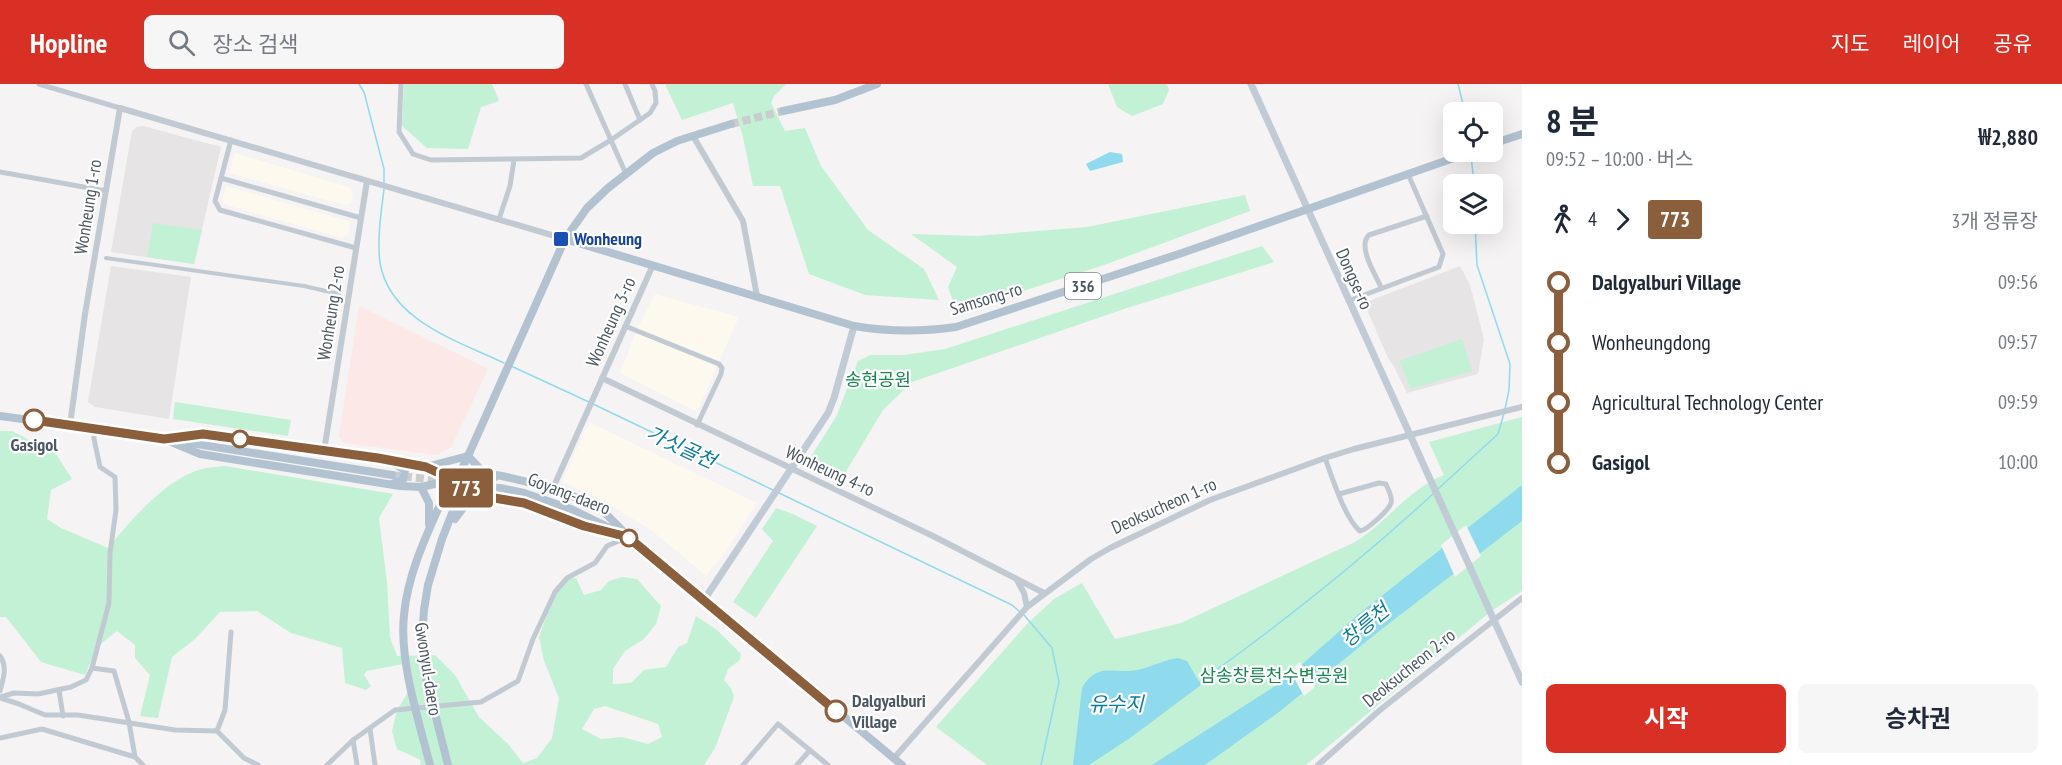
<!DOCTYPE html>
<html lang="ko">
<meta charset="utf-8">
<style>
:root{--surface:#fff;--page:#f6f6f7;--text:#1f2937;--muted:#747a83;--accent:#d93025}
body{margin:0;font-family:"PT Sans Narrow","Noto Sans KR",sans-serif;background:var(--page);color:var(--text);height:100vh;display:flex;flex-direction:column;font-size:22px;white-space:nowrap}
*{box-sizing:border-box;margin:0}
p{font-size:20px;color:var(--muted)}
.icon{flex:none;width:33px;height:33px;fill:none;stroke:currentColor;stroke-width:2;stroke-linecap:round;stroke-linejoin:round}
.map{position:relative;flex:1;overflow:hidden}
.drawer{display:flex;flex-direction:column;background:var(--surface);width:540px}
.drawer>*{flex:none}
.badge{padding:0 12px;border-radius:4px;font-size:21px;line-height:39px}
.tools{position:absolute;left:1443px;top:18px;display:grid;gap:12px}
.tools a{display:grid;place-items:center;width:60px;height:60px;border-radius:9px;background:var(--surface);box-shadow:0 6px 24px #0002;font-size:30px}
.map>.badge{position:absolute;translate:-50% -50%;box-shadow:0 0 0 3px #fff}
.legs{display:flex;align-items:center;gap:9px;height:66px;padding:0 24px;font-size:20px}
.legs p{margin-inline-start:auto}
.head{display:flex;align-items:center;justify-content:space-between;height:102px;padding:0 24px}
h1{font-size:33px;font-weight:700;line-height:45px}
.button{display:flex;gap:12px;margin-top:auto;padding:12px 24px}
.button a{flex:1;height:69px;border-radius:9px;background:var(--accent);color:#fff;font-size:24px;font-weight:700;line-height:69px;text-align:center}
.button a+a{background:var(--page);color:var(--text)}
ul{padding:0 24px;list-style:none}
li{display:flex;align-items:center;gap:21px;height:60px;font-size:22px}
li i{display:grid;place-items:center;width:9px;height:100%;margin:0 8px;background:currentColor}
li i::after{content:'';width:15px;height:15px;margin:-8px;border:4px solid;border-radius:50%;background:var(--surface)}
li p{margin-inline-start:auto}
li:first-child i{background:linear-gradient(#0000 50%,currentColor 0)}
li:last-child i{background:linear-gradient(currentColor 50%,#0000 0)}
header{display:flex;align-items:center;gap:36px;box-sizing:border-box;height:84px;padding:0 30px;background:var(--accent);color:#fff}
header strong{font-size:28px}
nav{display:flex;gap:33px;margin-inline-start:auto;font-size:21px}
.search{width:420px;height:54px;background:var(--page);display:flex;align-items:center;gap:15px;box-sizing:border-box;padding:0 21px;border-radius:9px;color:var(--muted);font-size:22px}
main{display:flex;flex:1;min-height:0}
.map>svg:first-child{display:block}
.commercial{fill:#fdf9ef}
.education{fill:#e6e4e5}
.medical{fill:#fce8e6}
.green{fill:#c3f1d5;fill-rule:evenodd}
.water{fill:#90daee}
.pier{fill:#f5f3f3}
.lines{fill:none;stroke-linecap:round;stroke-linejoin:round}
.stream{stroke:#90daee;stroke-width:1.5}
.primary-tunnel{stroke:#caccce;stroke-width:8;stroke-dasharray:8 4;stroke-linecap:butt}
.pedestrian{stroke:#c1cad2;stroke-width:4}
.minor{stroke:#c1cad2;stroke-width:5}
.tertiary{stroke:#c1cad2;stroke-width:6}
.secondary{stroke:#c1cbd6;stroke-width:7}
.primary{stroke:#b3c2d1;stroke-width:8}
.line-1-casing{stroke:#fff;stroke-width:14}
.line-1{stroke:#8b5e3c;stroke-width:9}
.transit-dot{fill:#1a4fb4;stroke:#fff;stroke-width:2}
.stop-1-dot{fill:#fff;stroke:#8b5e3c;stroke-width:3}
.labels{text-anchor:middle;stroke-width:4.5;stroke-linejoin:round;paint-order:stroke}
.shield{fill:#fff;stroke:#808990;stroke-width:1.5}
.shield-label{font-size:16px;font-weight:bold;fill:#4a5661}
.street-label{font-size:18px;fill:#4a5661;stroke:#fff}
.transit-label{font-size:18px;font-weight:bold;fill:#164399;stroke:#fff;text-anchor:start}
.park-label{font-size:18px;fill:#17864f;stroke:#fff}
.stop-label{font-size:18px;font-weight:bold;fill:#4a5661;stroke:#fff}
.water-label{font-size:20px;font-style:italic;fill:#0c7c9b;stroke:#fff}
</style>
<header>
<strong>Hopline</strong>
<div class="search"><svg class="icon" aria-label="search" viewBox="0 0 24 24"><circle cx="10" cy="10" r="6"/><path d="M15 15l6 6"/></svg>장소 검색</div>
<nav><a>지도</a><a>레이어</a><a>공유</a></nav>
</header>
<main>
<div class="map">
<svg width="1522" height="681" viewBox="0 0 1522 681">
<rect width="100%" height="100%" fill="#f5f3f3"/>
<g class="commercial">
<path d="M235,69L349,103L353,111L351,120L345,121L229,89Z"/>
<path d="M226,102L348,137L350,139L348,151L342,154L226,121L222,117Z"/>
<path d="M655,210L739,233L697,328L620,289L637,245Z"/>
<path d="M589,338L757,419L726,467L706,492L651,446L604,417L562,398Z"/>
</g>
<g class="education">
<path d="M143,42L221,63L194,180L111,168L132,47L137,43Z"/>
<path d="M111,182L191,193L169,335L95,323L88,318Z"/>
<path d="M1460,182L1470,201L1484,255L1478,290L1407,309L1393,281L1388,274L1364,219Z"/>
</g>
<path class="medical" d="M359,222L488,285L451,363L437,371L344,359L339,352Z"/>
<g class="green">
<path d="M404,0H492L499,17L481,23L468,65L427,64L402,42Z"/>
<path d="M665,0H786L774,12L771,19L785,47L805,44L821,82L868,146L924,185L939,216L865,211L809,190L780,102H753L743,53L733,19L682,36Z"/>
<path d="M1108,0H1167L1169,6L1163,20L1132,32L1117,23Z"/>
<path d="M1245,111L1250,127L1104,181L957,228L948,203L957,183L911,150L977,152L1087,143Z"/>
<path d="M153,139L202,146L194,180L147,173Z"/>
<path d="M1262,162L1274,178L1124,225L912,298L883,326L841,396L811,384L810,374L836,333L858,277L870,271H904L945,265Z"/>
<path d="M1462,255L1472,287L1411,305L1399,277Z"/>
<path d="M175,318L291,336L288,352L173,335Z"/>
<path d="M1522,333V507L1490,528L1306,681H987L936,643L1027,540L1054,515L1082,499L1115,555L1181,539L1355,458C1386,439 1410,404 1444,391L1429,358Z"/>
<path d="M0,347H12L56,370L72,395L51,406L47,435L61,444L108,464C130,437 167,394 202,385C209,383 218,383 225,382L393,410L379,434L387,498L390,553L397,572L435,571L455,591L479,633L508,660L523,679L537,674L552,654L559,614L544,577L539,553L555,508L567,494H576L584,511L601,506L609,497L622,493L637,495L661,522L656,540L644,555L625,567L613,585V600L631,599L644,586L666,583L678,563L687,559L696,532L717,546L741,570L740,576L728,585L724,596L731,604L734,613L715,664L704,681H420L421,676L397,665L392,647L397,626L406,612L411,593L403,580L367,587L364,591L371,602L366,606L345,599L342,564L291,549L257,527L220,528L195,555L172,573L158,634L140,632L150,591L135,574V561L117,547L97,563L85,591L41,578L6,533H0ZM605,622L658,640L662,653L648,660L622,653L601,655L582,645L594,625Z"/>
<path d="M776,424L793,430L817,442L756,534L733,518L773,457L762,445Z"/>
</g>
<g class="water">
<path d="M1110,68L1122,70L1123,78L1090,87L1086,80Z"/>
<path d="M1522,401V437L1378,548L1279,628L1205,681H1152L1283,597L1360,529Z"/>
<path d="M1178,574L1187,577L1201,601L1130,654L1089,681H1073L1082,604C1097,578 1113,590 1137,586C1151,583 1163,576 1178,574Z"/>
</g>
<g class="pier">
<path d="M1466,441L1481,472L1455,493L1441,461Z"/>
<path d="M1300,578L1315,603L1304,612L1290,587Z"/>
</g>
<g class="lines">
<g class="stream">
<path d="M359,0L364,8L384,85V100"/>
<path d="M1458,0L1465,28"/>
<path d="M1471,71L1474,100"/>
<path d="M384,105C381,129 377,155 380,179C390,237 458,257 504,279"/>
<path d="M1475,140L1477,181L1510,280L1509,306L1505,325"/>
<path d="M511,282L589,318"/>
<path d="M593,320L773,406"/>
<path d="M1438,405L1498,350L1504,329"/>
<path d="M777,408L1012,521L1020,528"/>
<path d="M1024,531L1052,564L1059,598L1041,681"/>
<path d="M1198,599C1280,541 1360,477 1434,409"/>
</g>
<g class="primary-tunnel">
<path d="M731,40L783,27"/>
<path d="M392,391L445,397"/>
<path d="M458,399L500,404"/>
</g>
<path class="pedestrian" d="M106,174L304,202L339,210"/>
<g class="minor">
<path d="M39,0L120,24"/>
<path d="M401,0L399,48L413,70L431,76L581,74L611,56L650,29L656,19L655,7L652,0"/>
<path d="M586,0L626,90"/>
<path d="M625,0L640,36"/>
<path d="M231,56L215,117L220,126L356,164"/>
<path d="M0,88L106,107"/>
<path d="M221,94L361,134"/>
<path d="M499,135L510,102L514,76"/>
<path d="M1381,203C1375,190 1357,162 1369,151L1427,132"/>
<path d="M1348,217L1439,183L1443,170L1408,90"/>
<path d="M625,242L719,280L722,284L721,290L697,341"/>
<path d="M1325,374C1332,393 1345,435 1360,447C1367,446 1389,426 1391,419C1393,413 1388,406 1386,400L1379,399L1339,410"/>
<path d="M0,572C8,583 3,595 0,607"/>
<path d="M92,584L114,587L129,638L135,673"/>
<path d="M59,606L63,632"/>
<path d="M0,613L14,609L38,610L71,603L86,596L92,584L109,519L110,469L116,426L115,393L100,383L94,355V345"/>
<path d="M0,614L19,620L45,631H78L175,646L217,647L244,674L258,681"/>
<path d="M370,645L375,681"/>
<path d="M217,647L225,626L231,548"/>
<path d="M0,654L42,645L135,673L143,681"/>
<path d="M353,656L357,681"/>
<path d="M327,681L353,656L395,626L481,618L518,597L533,555L555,508L567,494L595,479L607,462L628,453"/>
<path d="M743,681L778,640L828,681"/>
<path d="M797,681L810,666"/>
</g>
<g class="tertiary">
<path d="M693,52L743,137L757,212"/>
<path d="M602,294L933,452L1044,509"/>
<path d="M70,341L85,230L120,24L565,155"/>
<path d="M324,367L367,97"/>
<path d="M553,404L653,181"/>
<path d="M1017,496L1024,509L1027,523"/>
<path d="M894,674L1027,523L1091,475L1110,464L1210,416L1325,374L1354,365L1522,323"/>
<path d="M1318,681L1380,626L1522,514"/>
</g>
<g class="secondary">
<path d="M1251,0L1522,598"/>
<path d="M704,516L828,329L834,314L854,242"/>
</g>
<g class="primary">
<path d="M783,27L835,16L877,0"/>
<path d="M1492,60L1522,50"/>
<path d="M565,155L854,242C889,248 921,248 956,243L1179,170L1471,68"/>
<path d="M0,332L133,350L392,391"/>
<path d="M164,355L200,370L400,402L421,403L484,389L502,392L553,404L599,423L622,446"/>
<path d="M165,355L203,350L378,374L426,383L456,397L476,411L524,419L584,442L613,449"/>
<path d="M426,383L468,372L484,389"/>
<path d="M394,399L403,396L405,386L395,380"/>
<path d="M421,403L429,419V440"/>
<path d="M500,404L524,409L571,425L628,453L902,681"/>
<path d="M492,410L484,406L487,395L495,393"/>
<path d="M455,435L466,420L476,411"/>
<path d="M430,681C419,637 399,577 404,531C408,487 429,446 447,405L456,397L468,372L565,155L587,124L608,104L653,69L677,57L731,40"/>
<path d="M448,681L425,590L422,555L424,526L428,501L442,455L460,409L456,397"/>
</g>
</g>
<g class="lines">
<defs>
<path id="line-1" d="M34,336L164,355L203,350L378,374L426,383L456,397L476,411L524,419L584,442L628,453L836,627"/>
</defs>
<use href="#line-1" class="line-1-casing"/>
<use href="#line-1" class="line-1"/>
</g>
<rect class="transit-dot" x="553" y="147" width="16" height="16" rx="3"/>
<g class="stop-1-dot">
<circle cx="34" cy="336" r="10"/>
<circle cx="240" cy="355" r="8"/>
<circle cx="629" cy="454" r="8"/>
<circle cx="836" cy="627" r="10"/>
</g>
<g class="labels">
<rect class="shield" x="1065" y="189" width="36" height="26" rx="4.5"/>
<g class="shield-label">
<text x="1083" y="208">356</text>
</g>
<g class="street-label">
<text transform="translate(88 123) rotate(-81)" y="6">Wonheung 1-ro</text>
<text transform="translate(1354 195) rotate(66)" y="6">Dongse-ro</text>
<text transform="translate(986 215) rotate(-17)" y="6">Samsong-ro</text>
<text transform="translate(331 229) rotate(-81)" y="6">Wonheung 2-ro</text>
<text transform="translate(611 238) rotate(-66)" y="6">Wonheung 3-ro</text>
<text transform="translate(830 387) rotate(25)" y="6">Wonheung 4-ro</text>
<text transform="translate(569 410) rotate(21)" y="6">Goyang-daero</text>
<text transform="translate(1164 422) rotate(-24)" y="6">Deoksucheon 1-ro</text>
<text transform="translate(1409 584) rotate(-39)" y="6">Deoksucheon 2-ro</text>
<text transform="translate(428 585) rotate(81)" y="6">Gwonyul-daero</text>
</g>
<g class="transit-label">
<text x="574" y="161">Wonheung</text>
</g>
<g class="park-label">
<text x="878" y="302">송현공원</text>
<text x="1274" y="598">삼송창릉천수변공원</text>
</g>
<g class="stop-label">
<text x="34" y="367">Gasigol</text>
<text x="852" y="623" text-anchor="start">Dalgyalburi<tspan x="852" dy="21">Village</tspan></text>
</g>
<g class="water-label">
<text transform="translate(681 363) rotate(25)" y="7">가싯골천</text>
<text transform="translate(1365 541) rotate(-40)" y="7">창릉천</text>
<text x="1116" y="627">유수지</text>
</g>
</g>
</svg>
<div class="tools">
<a><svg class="icon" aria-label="locate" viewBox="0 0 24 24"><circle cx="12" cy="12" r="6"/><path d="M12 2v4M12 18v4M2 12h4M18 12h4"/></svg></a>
<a><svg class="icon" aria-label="layers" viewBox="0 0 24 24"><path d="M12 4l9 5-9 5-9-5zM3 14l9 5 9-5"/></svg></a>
</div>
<b class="badge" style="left:466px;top:404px;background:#8b5e3c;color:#fff">773</b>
</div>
<section class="drawer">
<div class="head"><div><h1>8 분</h1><p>09:52 – 10:00 · 버스</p></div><b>₩2,880</b></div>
<div class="legs"><svg class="icon" aria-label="walk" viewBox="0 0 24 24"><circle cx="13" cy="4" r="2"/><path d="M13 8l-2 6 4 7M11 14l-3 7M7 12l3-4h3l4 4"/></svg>4<svg class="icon" aria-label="forward" viewBox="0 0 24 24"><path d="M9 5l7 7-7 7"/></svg><b class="badge" style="background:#8b5e3c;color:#fff">773</b><p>3개 정류장</p></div>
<ul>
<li><i style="color:#8b5e3c"></i><b>Dalgyalburi Village</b><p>09:56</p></li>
<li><i style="color:#8b5e3c"></i><span>Wonheungdong</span><p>09:57</p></li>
<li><i style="color:#8b5e3c"></i><span>Agricultural Technology Center</span><p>09:59</p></li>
<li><i style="color:#8b5e3c"></i><b>Gasigol</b><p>10:00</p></li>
</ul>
<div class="button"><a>시작</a><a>승차권</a></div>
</section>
</main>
